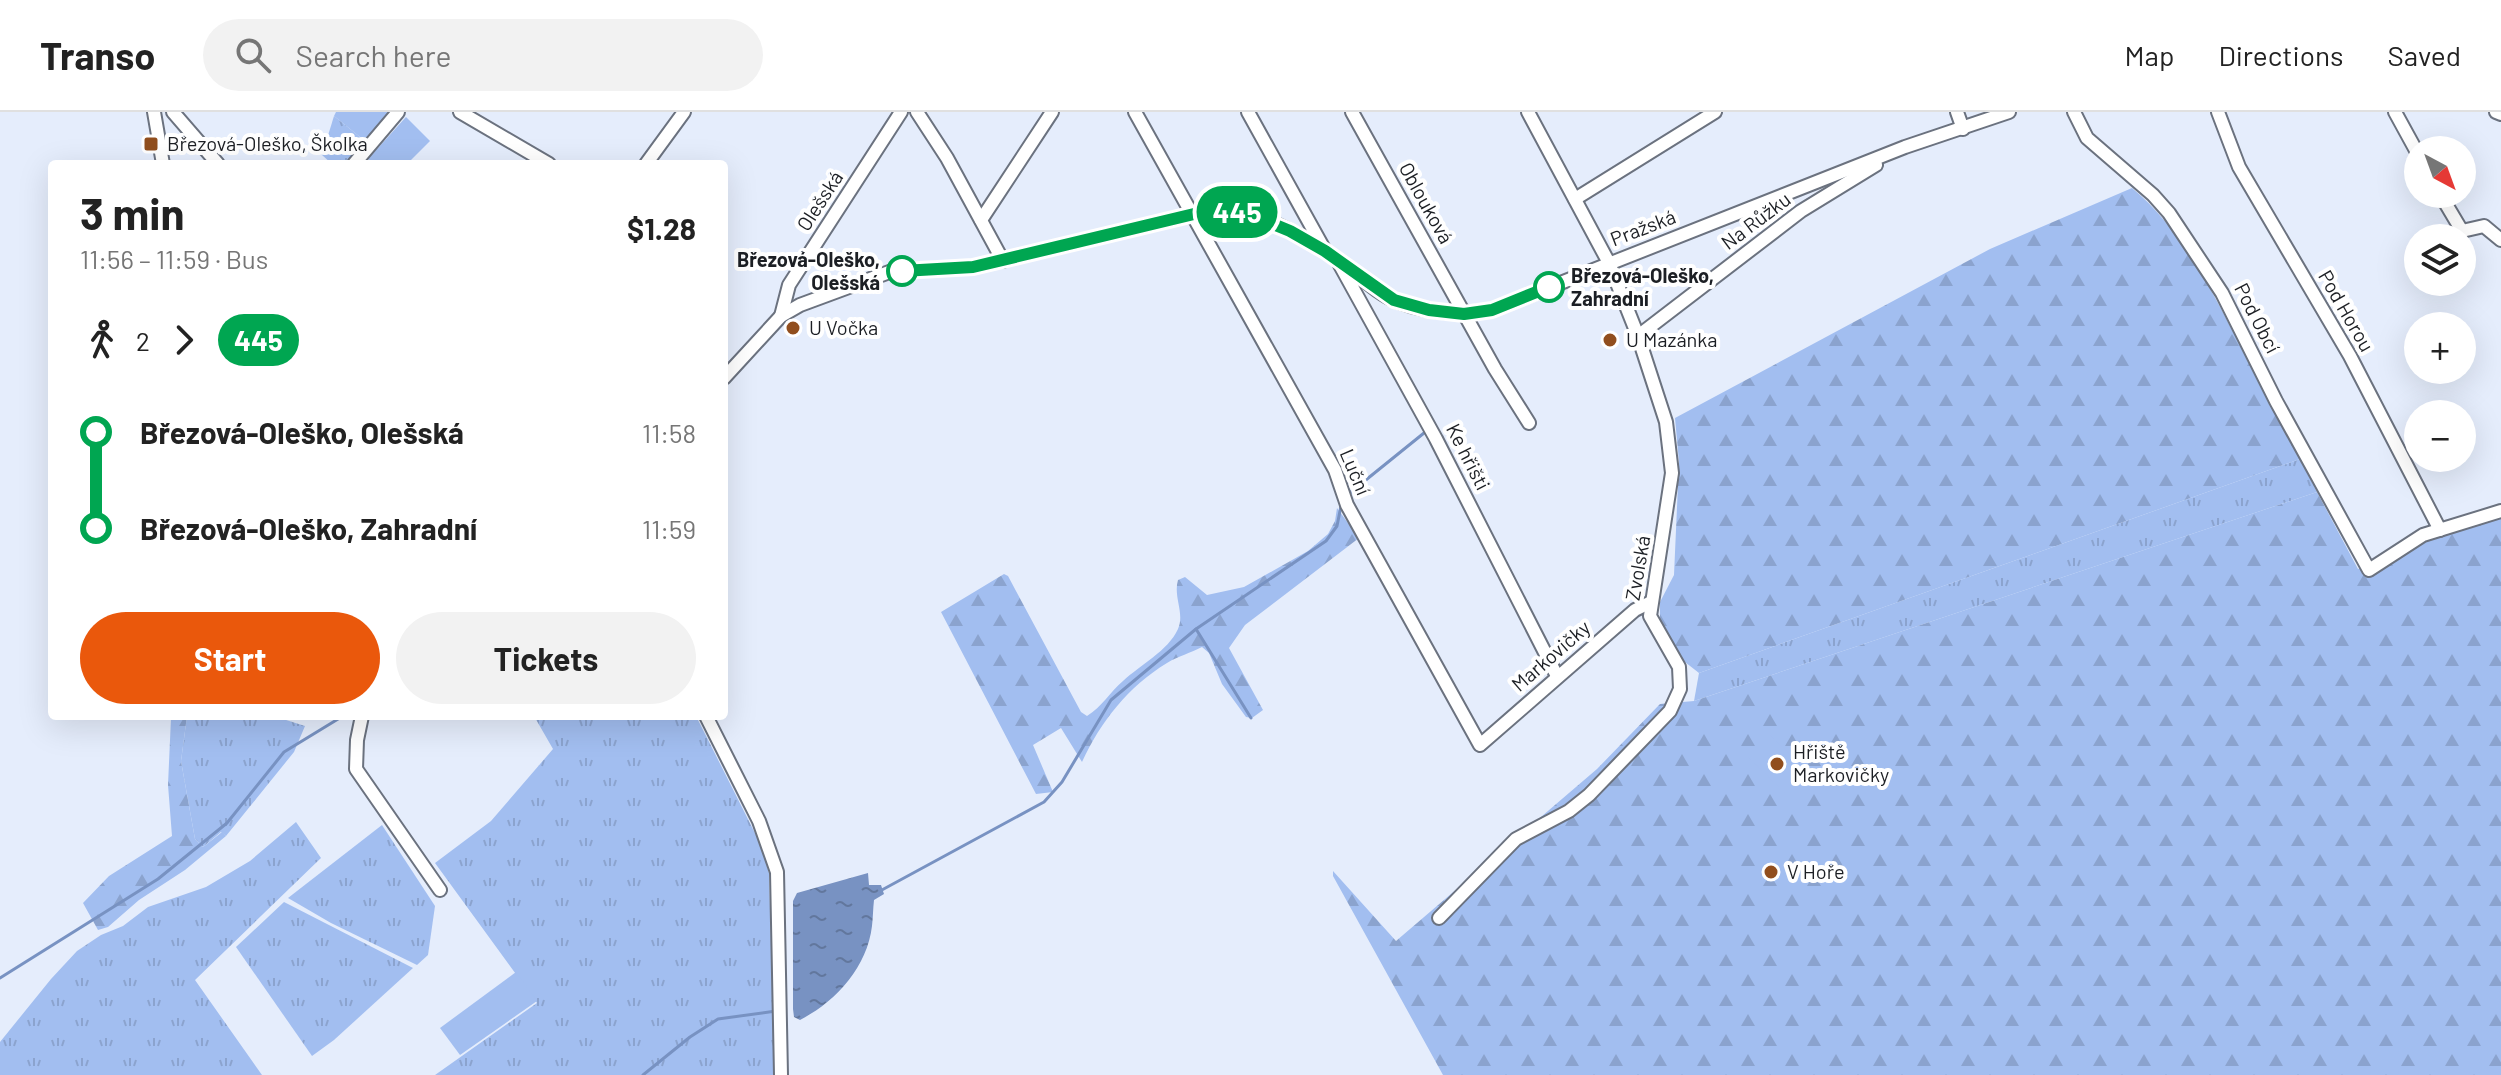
<!DOCTYPE html>
<meta charset="utf-8">
<style>
:root{--surface:#fff;--page:#f2f2f2;--text:#222;--muted:#767676;--line:#e0e0e0;--accent:#ea580c}
body{margin:0;font-family:Barlow,sans-serif;background:var(--page);color:var(--text);height:100vh;display:flex;flex-direction:column;font-size:30px;white-space:nowrap}
*{box-sizing:border-box;margin:0}
p{font-size:26px;color:var(--muted)}
.icon{flex:none;width:44px;height:44px;fill:none;stroke:currentColor;stroke-width:2;stroke-linecap:round;stroke-linejoin:round}
.map{position:relative;flex:1;overflow:hidden}
.drawer{position:absolute;left:48px;top:48px;width:680px;height:560px;display:flex;flex-direction:column;background:var(--surface);border-radius:8px;box-shadow:0 8px 32px #0002}
.drawer>*{flex:none}
.badge{padding:0 16px;border-radius:26px;font-size:28px;line-height:52px}
.needle{width:52px;rotate:139deg}
.tools{position:absolute;left:2404px;top:24px;display:grid;gap:16px}
.tools a{display:grid;place-items:center;width:72px;height:72px;border-radius:50%;background:var(--surface);box-shadow:0 8px 32px #0002;font-size:40px}
.map>.badge{position:absolute;translate:-50% -50%;box-shadow:0 0 0 4px #fff}
.legs{display:flex;align-items:center;gap:12px;height:88px;padding:0 32px;font-size:26px}
.legs p{margin-inline-start:auto}
.overview{display:flex;align-items:center;justify-content:space-between;height:136px;padding:0 32px}
h1{font-size:44px;font-weight:700;line-height:60px}
.action{display:flex;gap:16px;margin-top:auto;padding:16px 32px}
.action a{flex:1;height:92px;border-radius:48px;background:var(--accent);color:#fff;font-size:32px;font-weight:700;line-height:92px;text-align:center}
.action a+a{background:var(--page);color:var(--text)}
ul{padding:0 32px;list-style:none}
li{display:flex;align-items:center;gap:28px;height:96px;font-size:30px}
li i{display:grid;place-items:center;width:12px;height:100%;margin:0 10px;background:currentColor}
li i::after{content:'';width:20px;height:20px;margin:-10px;border:6px solid;border-radius:50%;background:var(--surface)}
li p{margin-inline-start:auto}
li:first-child i{background:linear-gradient(#0000 50%,currentColor 0)}
li:last-child i{background:linear-gradient(currentColor 50%,#0000 0)}
header{display:flex;align-items:center;gap:48px;box-sizing:border-box;height:112px;padding:0 40px;background:var(--surface);border-bottom:2px solid var(--line)}
header strong{font-size:38px}
nav{display:flex;gap:44px;margin-inline-start:auto;font-size:28px}
.search{width:560px;height:72px;background:var(--page);display:flex;align-items:center;gap:20px;box-sizing:border-box;padding:0 28px;border-radius:44px;color:var(--muted);font-size:30px}
.map>svg:first-child{display:block}
.grass{fill:url(#grass-tufts)}
.forest{fill:url(#forest-firs)}
.garden{fill:#a2bef0}
.water{fill:url(#water-ripples)}
.lines{fill:none;stroke-linecap:round;stroke-linejoin:round}
.stream{stroke:#7892c2;stroke-width:3}
.minor-casing{stroke:#6b727f;stroke-width:16}
.minor{stroke:#fff;stroke-width:12}
.line-1-casing{stroke:#fff;stroke-width:18}
.line-1{stroke:#00a651;stroke-width:12}
.poi-dot{fill:#914e1e;stroke:#fff;stroke-width:3}
.stop-1-dot{fill:#fff;stroke:#00a651;stroke-width:4}
.labels{text-anchor:middle;stroke-width:8;stroke-linejoin:round;paint-order:stroke}
.poi-label{font-size:20px;fill:#1c1f24;stroke:#fff;text-anchor:start}
.street-label{font-size:20px;fill:#1c1f24;stroke:#fff}
.stop-label{font-size:20px;font-weight:bold;fill:#1c1f24;stroke:#fff;text-anchor:end}
</style>
<header>
<strong>Transo</strong>
<div class="search"><svg class="icon" aria-label="search" viewBox="0 0 24 24"><circle cx="10" cy="10" r="6"/><path d="M15 15l6 6"/></svg>Search here</div>
<nav><a>Map</a><a>Directions</a><a>Saved</a></nav>
</header>
<div class="map">
<svg width="2501" height="963" viewBox="0 0 2501 963">
<defs>
<pattern id="grass-tufts" width="24" height="20" patternUnits="userSpaceOnUse" patternTransform="scale(2)"><rect width="24" height="20" fill="#a2bef0"/><path d="M3 7l-1-3M5 7V3M7 7l1-3M15 17l-1-3M17 17v-4M19 17l1-3" fill="none" stroke="#8ba3ce"/></pattern>
<pattern id="forest-firs" width="22" height="20" patternUnits="userSpaceOnUse" patternTransform="scale(2)"><rect width="22" height="20" fill="#a2bef0"/><path d="M5 1l3.5 6h-7zM16 11l3.5 6h-7z" fill="#8ba3ce"/></pattern>
<pattern id="water-ripples" width="26" height="14" patternUnits="userSpaceOnUse" patternTransform="scale(2)"><rect width="26" height="14" fill="#7892c2"/><path d="M2 4q2-2 4 0t4 0M15 11q2-2 4 0t4 0" fill="none" stroke="#62779d"/></pattern>
</defs>
<rect width="100%" height="100%" fill="#e5edfc"/>
<g class="grass">
<path d="M334,4L365,29L346,52H332L322,43Z"/>
<path d="M2300,347L2317,380L1694,589L1699,561Z"/>
<path d="M187,604H283V607L305,614L294,640L226,724L221,720L203,735L195,727L181,649Z"/>
<path d="M534,604H696L761,733L769,761L775,963H435L537,891L435,751L491,709L553,637Z"/>
<path d="M296,710L321,746L195,868L262,963H0V930L51,867L77,839L101,823L123,814L148,795L206,775L250,749Z"/>
<path d="M382,713L435,794L428,843L417,853L331,811L288,786Z"/>
<path d="M284,790L413,856L334,928L312,944L236,835Z"/>
</g>
<g class="forest">
<path d="M2132,76C2180,116 2208,172 2237,227C2258,267 2279,307 2300,347L1699,561L1676,543L1660,512V490L1674,463L1679,350L1675,306L1990,137Z"/>
<path d="M2317,380L2358,457L2426,427L2501,405V963H1443L1333,764V759L1396,829L1597,657L1660,592L1694,589Z"/>
<path d="M1337,396L1359,426L1245,513L1229,536L1263,598L1252,606L1246,605L1222,572L1209,541L1202,535C1191,541 1178,544 1167,551C1128,575 1101,609 1082,650L1061,616L1033,633L1053,680L1036,682L941,500L1004,462L1008,464L1081,600L1087,604C1102,595 1110,580 1123,569C1140,553 1168,539 1178,517C1185,501 1173,485 1178,468L1185,465L1207,483L1244,475L1308,439L1328,422L1335,409Z"/>
<path d="M177,604H187L181,649L195,727L203,735L222,720L226,724L185,758L139,788L108,815L98,818L83,791L109,764L172,724L168,673L171,606Z"/>
</g>
<g class="garden">
<path d="M336,0H390L365,29L334,4Z"/>
<path d="M406,5L430,29L407,52H373L368,47Z"/>
<path d="M1769,622L1807,659L1785,681L1747,644Z"/>
<path d="M516,860L537,889L460,943L440,916Z"/>
</g>
<path class="water" d="M868,761L869,773H881L884,782L874,788C873,797 873,805 872,814C867,856 835,890 800,908L794,905L793,897V789L797,781Z"/>
<g class="lines">
<g class="stream">
<path d="M1346,384L1424,321"/>
<path d="M1196,517L1251,606"/>
<path d="M880,779L1044,690L1062,670L1111,588L1196,517L1326,429L1337,414L1341,394"/>
<path d="M0,866L158,767L227,711L284,640L343,604"/>
<path d="M643,963L690,925L718,907L776,899"/>
</g>
<defs>
<g id="minor">
<path d="M154,0L163,52"/>
<path d="M173,0L218,52"/>
<path d="M460,0L549,52"/>
<path d="M917,0L947,46L1003,149"/>
<path d="M1135,0L1335,358L1347,393L1480,633L1635,498L1651,490"/>
<path d="M1248,0L1324,137"/>
<path d="M1352,0L1495,257L1529,311"/>
<path d="M1957,0L1963,17"/>
<path d="M2074,0L2087,26L2153,83L2169,101L2222,181L2276,289L2369,458L2423,423L2501,399"/>
<path d="M2218,0L2239,55L2350,244L2440,418"/>
<path d="M2395,0L2418,42"/>
<path d="M2496,0L2501,2"/>
<path d="M354,52L398,0"/>
<path d="M646,52L684,0"/>
<path d="M2440,82L2462,119L2484,114L2501,128"/>
<path d="M1575,87L1715,0"/>
<path d="M981,108L1052,0"/>
<path d="M1340,153L1436,327L1557,564"/>
<path d="M781,204L789,173L901,0"/>
<path d="M1638,224L1801,99L1876,53"/>
<path d="M724,266L781,204L800,193L892,159L973,155L1194,102C1206,101 1219,98 1231,99C1268,102 1317,132 1346,154C1361,165 1378,182 1396,189C1426,201 1460,203 1492,198L1905,35L2009,0"/>
<path d="M362,604L357,628L356,657L440,778"/>
<path d="M706,604L759,709L777,760L781,963"/>
<path d="M1439,806L1516,727L1569,699L1589,683L1670,599L1680,577L1679,555L1650,504L1672,361L1666,310L1638,224L1609,151L1528,0"/>
</g>
</defs>
<use href="#minor" class="minor-casing"/>
<use href="#minor" class="minor"/>
</g>
<g class="lines">
<defs>
<path id="line-1" d="M902,159L973,155L1194,102L1230,99L1251,103L1290,119L1325,139L1394,188L1429,198L1464,202L1492,198L1549,175"/>
</defs>
<use href="#line-1" class="line-1-casing"/>
<use href="#line-1" class="line-1"/>
</g>
<g class="poi-dot">
<rect x="143" y="24" width="16" height="16" rx="4"/>
<circle cx="793" cy="216" r="8"/>
<circle cx="1610" cy="228" r="8"/>
<circle cx="1777" cy="652" r="8"/>
<circle cx="1771" cy="760" r="8"/>
</g>
<g class="stop-1-dot">
<circle cx="902" cy="159" r="14"/>
<circle cx="1549" cy="175" r="14"/>
</g>
<g class="labels">
<g class="poi-label">
<text x="167" y="39">Březová-Oleško, Školka</text>
<text x="809" y="223">U Vočka</text>
<text x="1626" y="235">U Mazánka</text>
<text x="1793" y="647">Hřiště<tspan x="1793" dy="23">Markovičky</tspan></text>
<text x="1787" y="767">V Hoře</text>
</g>
<g class="street-label">
<text transform="translate(820 89) rotate(-57)" y="7">Olešská</text>
<text transform="translate(1426 91) rotate(61)" y="7">Oblouková</text>
<text transform="translate(1756 109) rotate(-37)" y="7">Na Růžku</text>
<text transform="translate(1643 116) rotate(-21)" y="7">Pražská</text>
<text transform="translate(2346 199) rotate(60)" y="7">Pod Horou</text>
<text transform="translate(2257 206) rotate(63)" y="7">Pod Obcí</text>
<text transform="translate(1468 345) rotate(63)" y="7">Ke hřišti</text>
<text transform="translate(1355 360) rotate(67)" y="7">Luční</text>
<text transform="translate(1638 456) rotate(-80)" y="7">Zvolská</text>
<text transform="translate(1551 544) rotate(-41)" y="7">Markovičky</text>
</g>
<g class="stop-label">
<text x="880" y="155">Březová-Oleško,<tspan x="880" dy="23">Olešská</tspan></text>
<text x="1571" y="171" text-anchor="start">Březová-Oleško,<tspan x="1571" dy="23">Zahradní</tspan></text>
</g>
</g>
</svg>
<div class="tools">
<a><svg class="needle" viewBox="-14 -14 28 28"><path d="M0-13l5 13h-10z" fill="#e53935"/><path d="M0 13l5-13h-10z" fill="#767676"/></svg></a>
<a><svg class="icon" aria-label="layers" viewBox="0 0 24 24"><path d="M12 4l9 5-9 5-9-5zM3 14l9 5 9-5"/></svg></a>
<a>+</a>
<a>−</a>
</div>
<b class="badge" style="left:1237px;top:100px;background:#00a651;color:#fff">445</b>
<section class="drawer">
<div class="overview"><div><h1>3 min</h1><p>11:56 – 11:59 · Bus</p></div><b>$1.28</b></div>
<div class="legs"><svg class="icon" aria-label="walk" viewBox="0 0 24 24"><circle cx="13" cy="4" r="2"/><path d="M13 8l-2 6 4 7M11 14l-3 7M7 12l3-4h3l4 4"/></svg>2<svg class="icon" aria-label="forward" viewBox="0 0 24 24"><path d="M9 5l7 7-7 7"/></svg><b class="badge" style="background:#00a651;color:#fff">445</b></div>
<ul>
<li><i style="color:#00a651"></i><b>Březová-Oleško, Olešská</b><p>11:58</p></li>
<li><i style="color:#00a651"></i><b>Březová-Oleško, Zahradní</b><p>11:59</p></li>
</ul>
<div class="action"><a>Start</a><a>Tickets</a></div>
</section>
</div>
